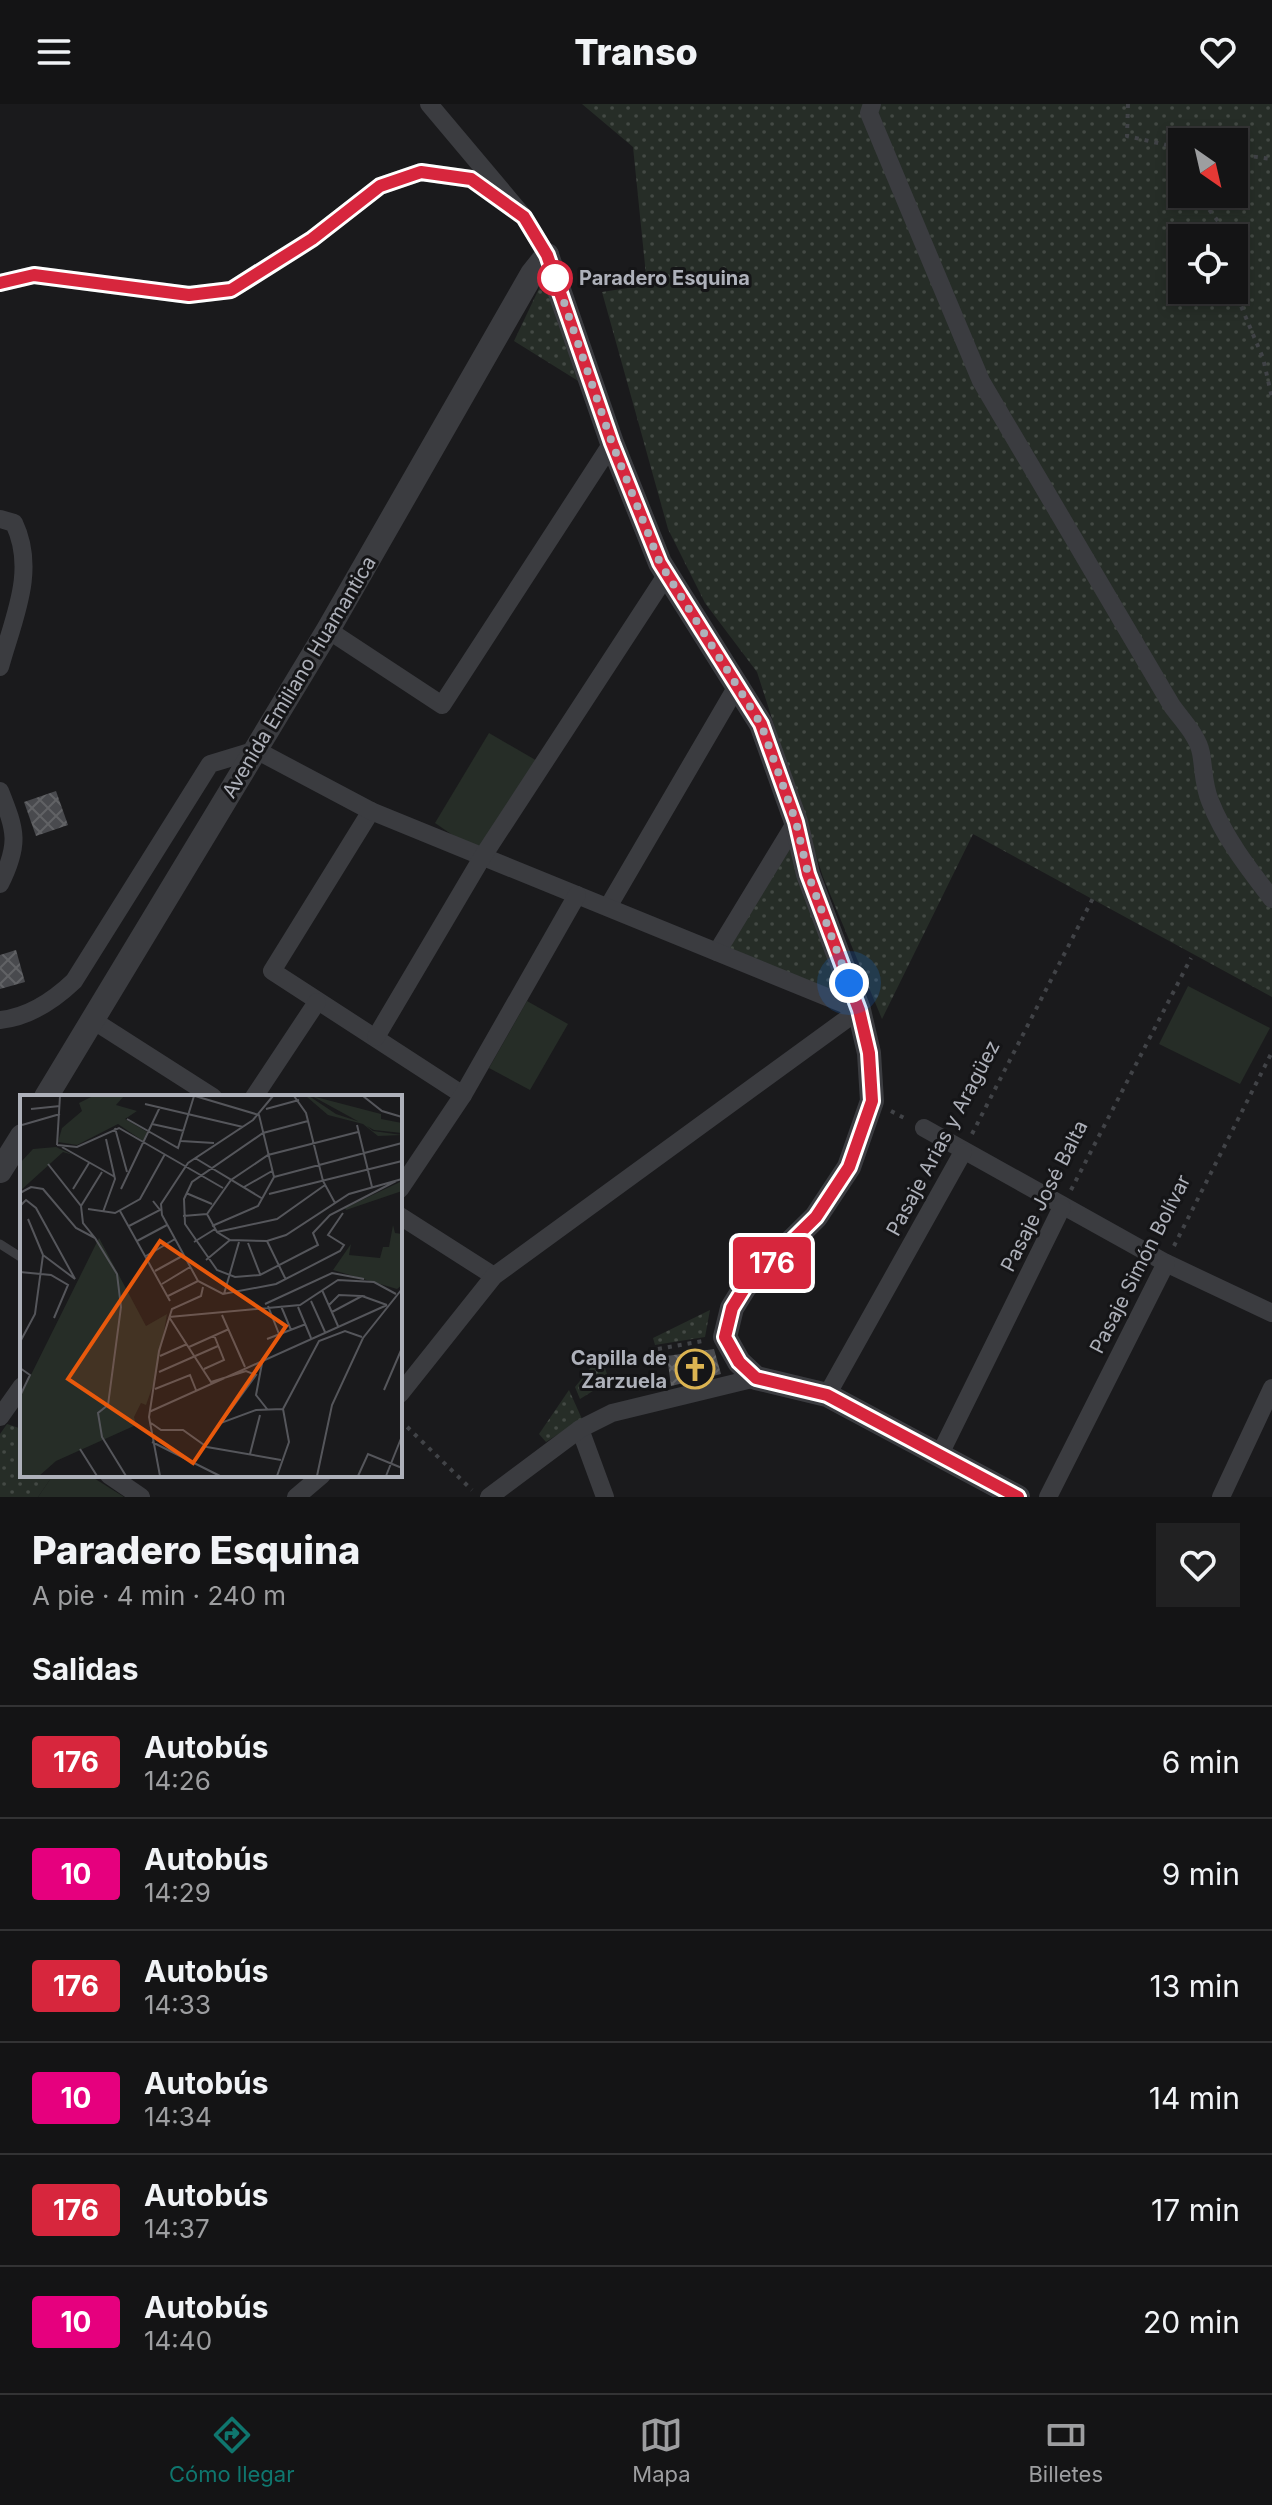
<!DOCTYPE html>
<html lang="es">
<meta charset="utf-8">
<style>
:root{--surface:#141415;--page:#212122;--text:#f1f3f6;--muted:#9d9ea0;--line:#333334;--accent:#0f766e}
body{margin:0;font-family:Inter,sans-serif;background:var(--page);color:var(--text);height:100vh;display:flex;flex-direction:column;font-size:30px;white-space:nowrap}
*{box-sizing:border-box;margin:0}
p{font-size:26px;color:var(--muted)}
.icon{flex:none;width:44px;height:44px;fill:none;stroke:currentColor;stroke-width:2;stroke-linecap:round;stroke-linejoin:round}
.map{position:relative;height:1393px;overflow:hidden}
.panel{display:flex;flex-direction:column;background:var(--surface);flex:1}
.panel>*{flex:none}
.badge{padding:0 16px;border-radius:6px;font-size:28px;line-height:52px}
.needle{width:52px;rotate:146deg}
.fabs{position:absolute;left:1168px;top:24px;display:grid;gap:16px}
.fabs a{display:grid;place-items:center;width:80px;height:80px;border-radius:0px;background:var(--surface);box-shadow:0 4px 12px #0003,0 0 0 2px var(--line);font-size:40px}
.you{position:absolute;width:40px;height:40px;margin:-20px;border:6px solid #fff;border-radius:50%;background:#1a73e8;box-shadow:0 0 0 12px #1a73e833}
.map>.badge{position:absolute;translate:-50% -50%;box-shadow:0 0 0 4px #fff}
h2{padding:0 32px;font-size:30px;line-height:72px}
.round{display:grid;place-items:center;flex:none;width:84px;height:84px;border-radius:0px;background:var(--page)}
.headline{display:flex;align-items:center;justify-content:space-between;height:136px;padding:0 32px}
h1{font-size:38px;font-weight:800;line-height:60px}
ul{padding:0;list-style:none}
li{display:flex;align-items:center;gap:24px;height:112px;padding:0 32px;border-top:2px solid var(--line)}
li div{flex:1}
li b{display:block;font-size:30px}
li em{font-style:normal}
li .badge{min-width:88px;font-weight:700;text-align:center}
header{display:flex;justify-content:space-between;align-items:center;height:104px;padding:0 32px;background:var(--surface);font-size:36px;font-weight:800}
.dock{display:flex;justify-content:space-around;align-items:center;height:112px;border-top:2px solid var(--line);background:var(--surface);font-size:22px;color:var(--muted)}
.dock a{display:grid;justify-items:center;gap:4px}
.dock .on{color:var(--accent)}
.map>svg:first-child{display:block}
.grass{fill:url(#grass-dots);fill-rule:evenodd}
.park{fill:#262d27}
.building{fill:url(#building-cross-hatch)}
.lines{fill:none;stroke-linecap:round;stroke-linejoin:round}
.path{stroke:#414347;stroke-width:4;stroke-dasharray:4 6;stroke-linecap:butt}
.service{stroke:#3b3c40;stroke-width:9}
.minor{stroke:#3b3c40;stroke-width:18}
.tertiary{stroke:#3b3c40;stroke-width:24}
.line-casing{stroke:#fff;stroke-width:18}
.line{stroke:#d7263d;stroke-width:12}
.walk{stroke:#aeb1ba;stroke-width:8;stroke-dasharray:0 14.4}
.stop-dot{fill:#fff;stroke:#d7263d;stroke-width:4}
.labels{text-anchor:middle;stroke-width:6;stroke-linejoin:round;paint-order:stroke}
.stop-label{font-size:20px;font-weight:bold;fill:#aeb1ba;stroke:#151517;text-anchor:start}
.street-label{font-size:20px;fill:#aeb1ba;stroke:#151517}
.poi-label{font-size:20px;font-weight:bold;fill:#aeb1ba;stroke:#151517;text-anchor:end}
.inset-road{fill:none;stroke:#55565b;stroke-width:2}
.view{fill:#e8590c;fill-opacity:0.15;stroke:#e8590c;stroke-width:4}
.inset-edge{fill:none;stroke:#aeb1ba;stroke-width:4}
</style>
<header><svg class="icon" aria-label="menu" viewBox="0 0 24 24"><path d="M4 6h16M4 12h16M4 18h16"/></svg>Transo<svg class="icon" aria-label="heart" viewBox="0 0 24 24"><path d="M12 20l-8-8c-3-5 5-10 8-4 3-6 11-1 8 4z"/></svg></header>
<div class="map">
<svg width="1272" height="1393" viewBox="0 0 1272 1393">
<defs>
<pattern id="grass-dots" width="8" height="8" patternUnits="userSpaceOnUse" patternTransform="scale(2)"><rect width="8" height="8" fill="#262d27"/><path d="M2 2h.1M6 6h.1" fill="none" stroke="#434944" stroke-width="1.8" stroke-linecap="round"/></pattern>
<pattern id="building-cross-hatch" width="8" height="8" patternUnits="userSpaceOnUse" patternTransform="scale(2)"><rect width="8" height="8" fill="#494a4e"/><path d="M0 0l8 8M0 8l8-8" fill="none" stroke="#616265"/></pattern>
</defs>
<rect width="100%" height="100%" fill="#1a1a1c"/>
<g class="grass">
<path d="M582,0H1272V893L973,730L882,915L823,773L757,568L705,499L668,425L602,188L647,181L633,43ZM1182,38H1234V90H1182ZM1182,134H1234V186H1182Z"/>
<path d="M545,172L583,280L514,237Z"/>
<path d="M796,718L859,906L717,848Z"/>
<path d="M710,1206L705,1233L655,1241L653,1234Z"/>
<path d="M601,1251L609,1277L580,1295L575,1283Z"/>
<path d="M569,1286L582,1315L546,1338L539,1330Z"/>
<path d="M7,1320L22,1325V1371H53L38,1393H0V1330Z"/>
</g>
<g class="park">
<path d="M489,629L539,658L483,752L435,719Z"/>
<path d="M1188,882L1270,924L1240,980L1159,940Z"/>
<path d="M527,897L568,920L530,986L489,964Z"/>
<path d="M53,1371H89L124,1393H38Z"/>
</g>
<g class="building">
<path d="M56,687L68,721L36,732L24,698Z"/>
<path d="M16,846L25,878L0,885V851Z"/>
<path d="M714,1245L721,1270L671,1282L667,1252Z"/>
</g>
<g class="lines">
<g class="path">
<path d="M1128,0L1127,32L1180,44L1182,60"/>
<path d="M1234,50L1272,55"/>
<path d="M1197,90L1231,134"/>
<path d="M1234,143L1241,202L1263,254L1272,294"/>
<path d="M891,1007L908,1016"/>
<path d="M972,1030L1093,794"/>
<path d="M1071,1086L1191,854"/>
<path d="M1174,1142L1272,948"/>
<path d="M658,1245L703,1237"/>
<path d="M400,1316L472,1386"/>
</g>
<path class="service" d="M0,1140L22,1154"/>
<g class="minor">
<path d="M429,0L524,113L547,151"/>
<path d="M872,0L869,9L981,277L1172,602C1182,616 1198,632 1201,649C1204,665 1203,680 1210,697C1224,733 1248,764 1272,795"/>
<path d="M0,179L34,171L189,191L231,186L312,135L380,82L421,68L471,75L524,113"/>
<path d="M0,415L14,419C37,467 13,515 0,563"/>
<path d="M328,526L442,601L612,339"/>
<path d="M0,687C16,727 20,740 0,780"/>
<path d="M371,707L272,867L463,991"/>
<path d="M608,803L737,582"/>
<path d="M717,848L796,718"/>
<path d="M0,916C29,913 53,897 74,877L210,660L256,646L371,707L859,906"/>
<path d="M94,917L213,993"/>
<path d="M376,933L483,752L667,470"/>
<path d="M254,993L317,898"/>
<path d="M924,1024L1166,1159L1272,1209"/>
<path d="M400,1085L463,991L577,791"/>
<path d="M400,1112L494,1172"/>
<path d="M400,1290L494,1172L859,906"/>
<path d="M827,1291L963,1048"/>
<path d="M0,1313L22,1282"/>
<path d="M580,1325L605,1393"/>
<path d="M940,1350L1062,1103"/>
<path d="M109,1371L141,1393"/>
<path d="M296,1393L322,1371"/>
<path d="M489,1393L580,1325L612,1309L756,1274"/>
<path d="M1048,1393L1166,1159"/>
<path d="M1221,1393L1272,1284"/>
</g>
<g class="tertiary">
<path d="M547,151L612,339L660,459L761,620L796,718L808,770L859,906L869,949L872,997L849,1063L816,1113L745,1183L732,1204L725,1233L739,1258L756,1274L827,1291L1018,1393"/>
<path d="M46,993L328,526L532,170L547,151"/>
<path d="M0,1067L22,1032"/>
</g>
</g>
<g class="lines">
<defs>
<path id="line" d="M0,179L34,171L189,191L231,186L312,135L380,82L421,68L471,75L524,113L547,151L612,339L660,459L761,620L796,718L808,770L859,906L869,949L872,997L849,1063L816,1113L745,1183L732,1204L725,1233L739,1258L756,1274L827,1291L1018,1393"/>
</defs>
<use href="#line" class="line-casing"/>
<use href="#line" class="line"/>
<path class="walk" d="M555,174L553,166L612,339L660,459L761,620L796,718L808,770L849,879"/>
</g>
<defs>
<symbol id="church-ring" viewBox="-11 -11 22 22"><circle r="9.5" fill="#151517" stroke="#dcb452" stroke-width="1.5"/><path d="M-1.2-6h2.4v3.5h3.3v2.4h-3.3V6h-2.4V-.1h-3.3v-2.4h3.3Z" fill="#dcb452"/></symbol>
</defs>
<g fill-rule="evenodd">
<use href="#church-ring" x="673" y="1243" width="44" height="44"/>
</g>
<circle class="stop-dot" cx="555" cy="174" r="16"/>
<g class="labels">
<g class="stop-label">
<text x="579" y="181">Paradero Esquina</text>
</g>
<g class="street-label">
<text transform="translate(299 573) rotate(-59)" y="7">Avenida Emiliano Huamantica</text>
<text transform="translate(943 1034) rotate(-62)" y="7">Pasaje Arias y Aragüez</text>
<text transform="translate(1044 1092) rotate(-63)" y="7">Pasaje José Balta</text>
<text transform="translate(1140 1160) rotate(-63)" y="7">Pasaje Simón Bolívar</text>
</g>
<g class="poi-label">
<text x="667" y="1261">Capilla de<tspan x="667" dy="23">Zarzuela</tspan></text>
</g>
</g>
<g transform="translate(20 991)">
<rect width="382" height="382" fill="#1a1a1c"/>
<path d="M73,1H104L96,10L117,16L105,24L127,37L123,46L98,29L57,50L38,47L42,33L62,16L59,8ZM276,1H289L316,19L343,28L353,36L382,40L358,41L343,29L308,20L287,2ZM292,1L361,19V24L382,28V38L354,35ZM36,52L53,60L43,57L0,96V68L13,54ZM382,86V96L326,115L325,113ZM373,130L375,138L382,139V190L377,194L313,175L331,149L329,160L360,163L363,152H369ZM79,143L126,231L147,219L136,282L126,310L121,308L114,322L116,330L36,366L19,381H0V302Z" fill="#262d27"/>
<path class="inset-road" d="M175,1L239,20L254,82L238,111L192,131M253,1L233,25L168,68L141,109L142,120L178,186L203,199L256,189L320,156L324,150L308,140L323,118M274,1L286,18L303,86L315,108M343,1L362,16L382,22M125,9L223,32M11,14L40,11M246,14L279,5M107,24L158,53L174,1M288,26L243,38L172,87L164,104L165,129L197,175L215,182L240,180L298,150L293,138L310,120L376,86M132,29L164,36M2,30L40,19M337,30L352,92M95,33L107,77M161,46L194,48M37,50L57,52L99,33L203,93M37,50L40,1M42,52L95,82M175,63L243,104M254,82L382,48M224,92L252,76M53,94L69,68M101,94L140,12M0,98L11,92L23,94L56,133L75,143L63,128L61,111L28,69M166,98L192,109M249,99L382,66M0,111L6,105L16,113L55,184L23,160L15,219L0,247M61,111L82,77M68,114L95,118L120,104L145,59M100,116L150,206M83,117L95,84L86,44M187,119L197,137L210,145L247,146L266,140L329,99L382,84M187,119L211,85L248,60L338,37M163,121L187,119M8,124L23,160M109,131L140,115L133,106M197,137L257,124L305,90M75,143L97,179L101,212L88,310L78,318L82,342L106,381M117,146L147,130M247,146L266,185M174,147L195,134M228,148L240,179M126,161L155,144M186,165L210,145M135,176L164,160M0,177L31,180L48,190L34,223M142,189L170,172M302,195L318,231M204,199L219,147M148,201L178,186M342,201L367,210M291,206L305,237M245,209L312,178L344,184M309,210L319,200L342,201L312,217M248,211L259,239M261,211L271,235M278,212L291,243M202,220L225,272M149,222L191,287L226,276L236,280L201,328L236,315L263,314M149,222L280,210L318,185L354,187L376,199M247,244L286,229M169,252L209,234M140,261L167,249M243,263L236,300L247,314M0,273L10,280L0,301M184,274L204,265L194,240M139,277L198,251M135,294L170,280L176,295M364,295L382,253M129,317L367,210M131,328L141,335H163L187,352L261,365M132,347L200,381M60,354L77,381M230,359L240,320M140,381L129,322L139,256L152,214L181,201L183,192M257,381L269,347L263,314L299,246L325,236L342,242M297,381L312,310L343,243L382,194M338,381L348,359L382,373M366,381L382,341"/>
<path class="view" d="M140,146L266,231L173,368L48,284Z"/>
<rect width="382" height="382" class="inset-edge"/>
</g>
</svg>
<div class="fabs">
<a><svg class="needle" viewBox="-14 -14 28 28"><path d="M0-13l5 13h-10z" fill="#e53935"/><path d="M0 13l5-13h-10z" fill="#9d9ea0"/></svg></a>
<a><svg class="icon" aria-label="locate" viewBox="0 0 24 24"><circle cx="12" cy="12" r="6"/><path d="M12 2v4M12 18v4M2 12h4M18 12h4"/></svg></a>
</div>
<div class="you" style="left:849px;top:879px"></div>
<b class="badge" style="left:772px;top:1159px;background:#d7263d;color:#fff">176</b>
</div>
<section class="panel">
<div class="headline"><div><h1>Paradero Esquina</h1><p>A pie · 4 min · 240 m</p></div><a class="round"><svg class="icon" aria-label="heart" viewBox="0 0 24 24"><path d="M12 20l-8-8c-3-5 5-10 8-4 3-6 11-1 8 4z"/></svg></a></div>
<h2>Salidas</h2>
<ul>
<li><span class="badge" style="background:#d7263d;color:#fff">176</span><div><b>Autobús</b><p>14:26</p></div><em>6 min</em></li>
<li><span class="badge" style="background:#e6007e;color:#fff">10</span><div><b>Autobús</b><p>14:29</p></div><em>9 min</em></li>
<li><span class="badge" style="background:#d7263d;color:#fff">176</span><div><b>Autobús</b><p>14:33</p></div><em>13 min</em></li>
<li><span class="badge" style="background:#e6007e;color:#fff">10</span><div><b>Autobús</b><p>14:34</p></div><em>14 min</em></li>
<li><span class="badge" style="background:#d7263d;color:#fff">176</span><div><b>Autobús</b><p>14:37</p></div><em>17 min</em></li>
<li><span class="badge" style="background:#e6007e;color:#fff">10</span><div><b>Autobús</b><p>14:40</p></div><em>20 min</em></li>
</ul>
</section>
<nav class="dock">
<a class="on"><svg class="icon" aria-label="directions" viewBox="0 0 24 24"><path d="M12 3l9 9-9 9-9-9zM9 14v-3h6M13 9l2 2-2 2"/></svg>Cómo llegar</a>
<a><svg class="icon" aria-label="map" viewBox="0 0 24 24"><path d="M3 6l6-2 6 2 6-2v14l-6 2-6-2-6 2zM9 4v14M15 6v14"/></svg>Mapa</a>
<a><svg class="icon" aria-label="tickets" viewBox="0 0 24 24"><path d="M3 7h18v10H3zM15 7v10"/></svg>Billetes</a>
</nav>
